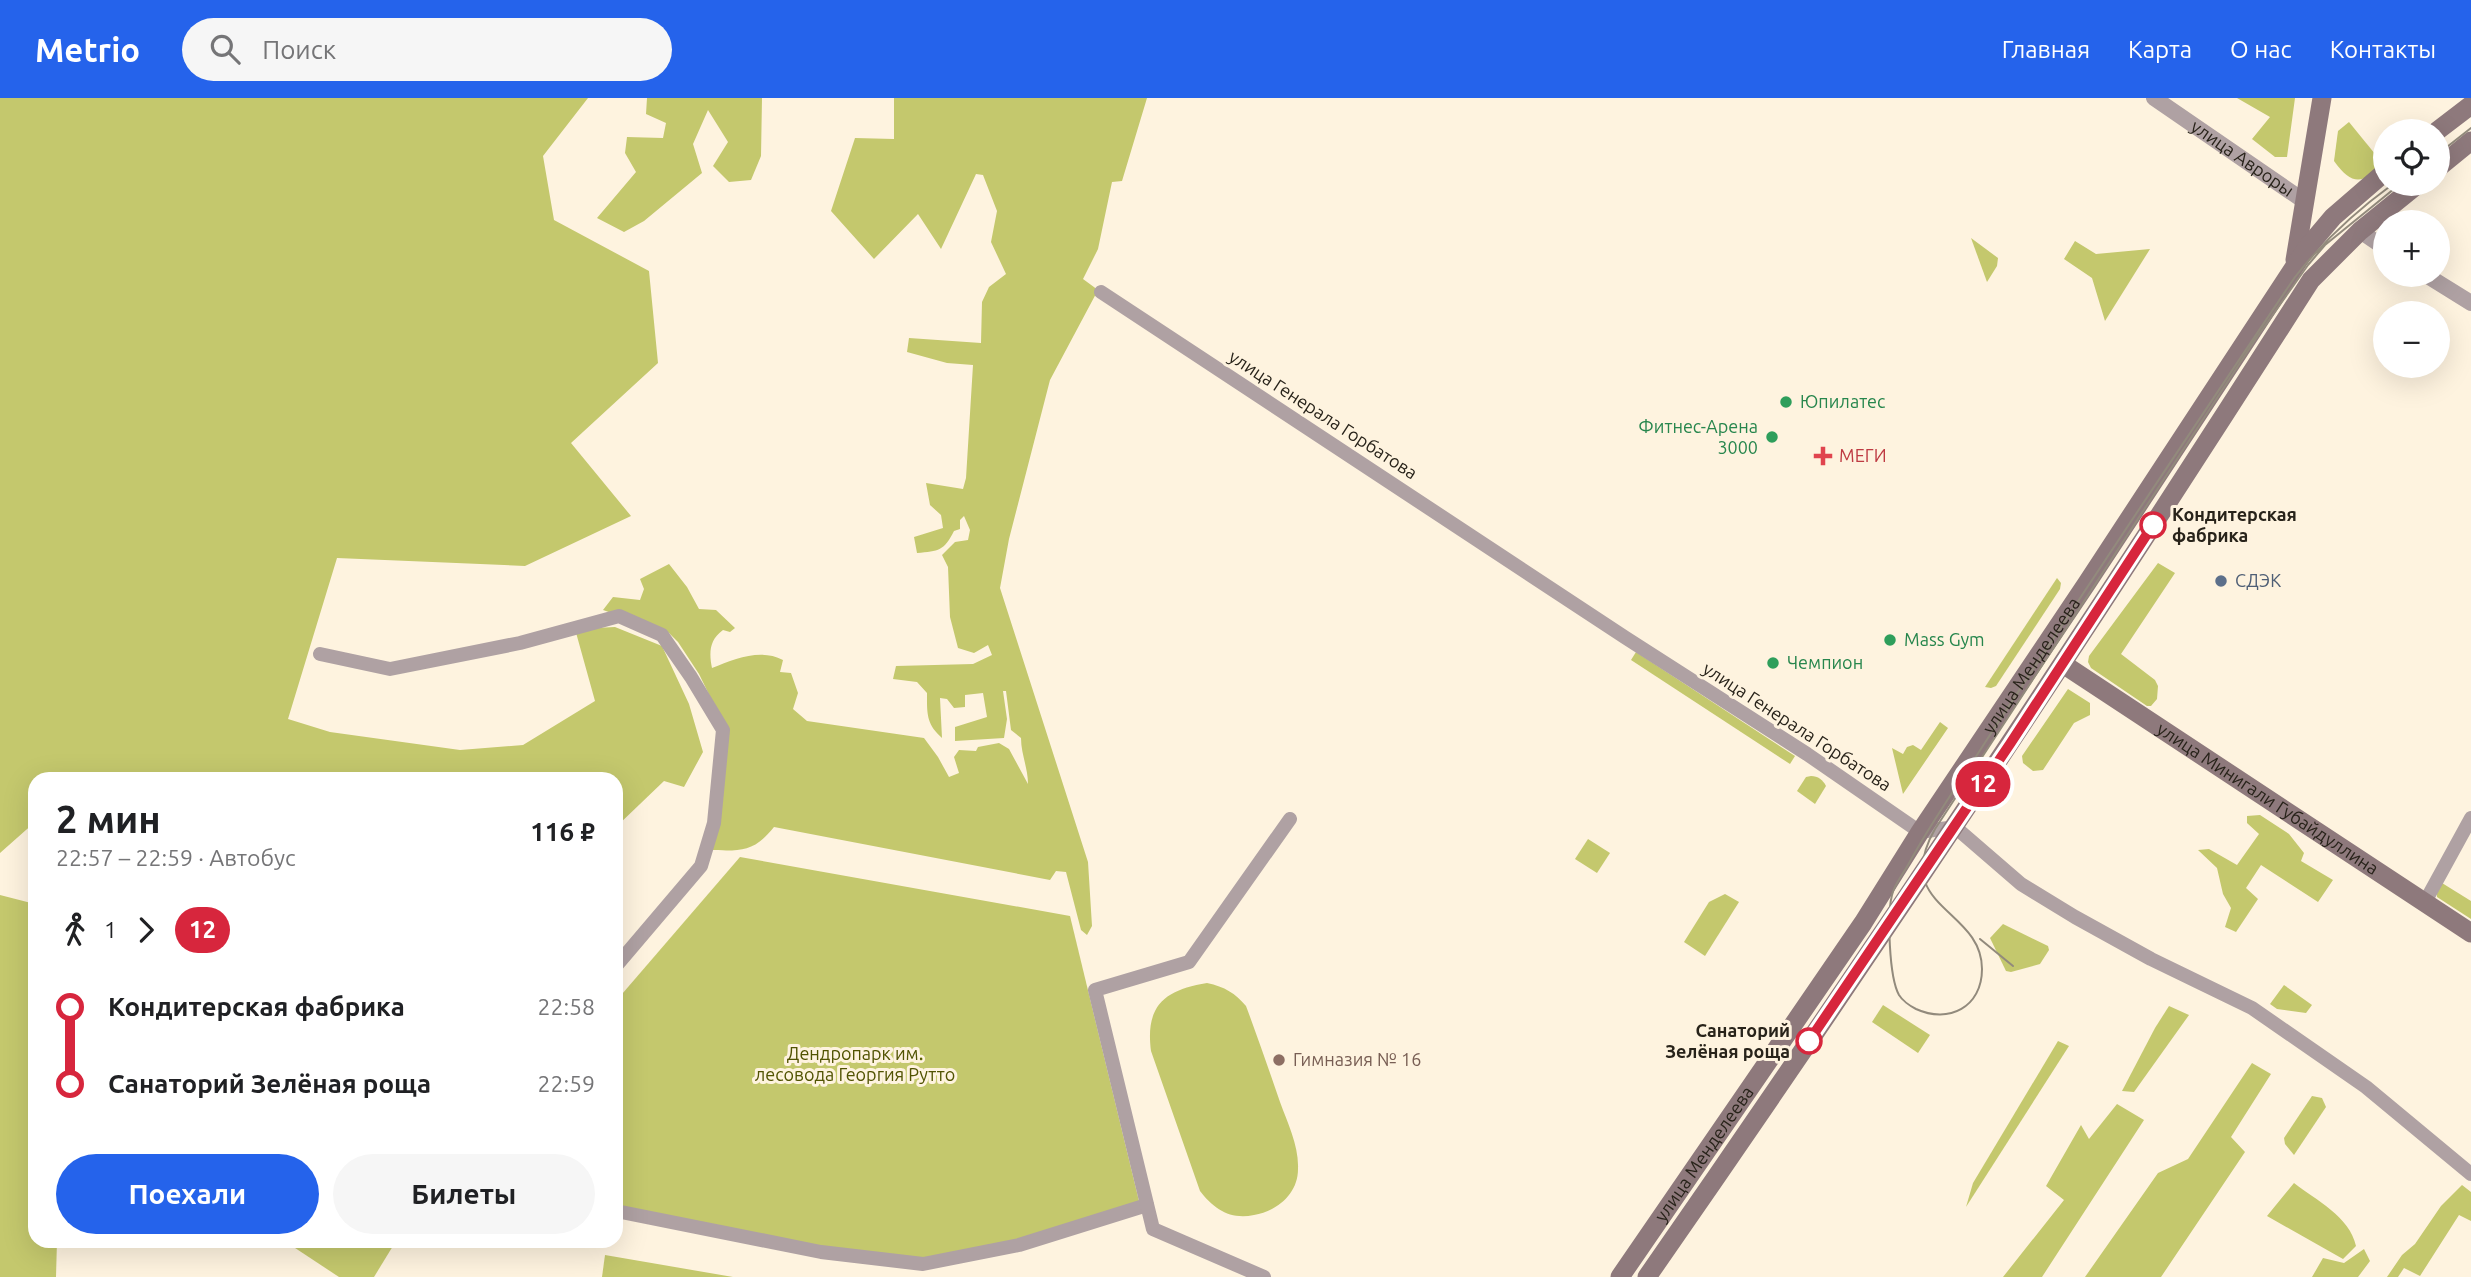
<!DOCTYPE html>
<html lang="ru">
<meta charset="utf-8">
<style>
:root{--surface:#fff;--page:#f6f6f6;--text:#202124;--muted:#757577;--accent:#2563eb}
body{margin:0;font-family:Ubuntu,sans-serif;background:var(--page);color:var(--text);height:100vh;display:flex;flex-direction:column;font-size:26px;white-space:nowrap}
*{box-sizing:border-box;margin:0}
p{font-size:23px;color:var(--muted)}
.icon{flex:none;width:38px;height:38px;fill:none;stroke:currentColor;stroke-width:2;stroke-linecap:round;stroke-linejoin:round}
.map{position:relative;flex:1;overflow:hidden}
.drawer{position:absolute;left:28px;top:674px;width:595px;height:476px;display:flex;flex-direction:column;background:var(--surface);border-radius:21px;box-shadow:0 7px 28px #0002}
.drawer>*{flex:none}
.badge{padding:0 14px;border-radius:23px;font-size:24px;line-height:46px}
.buttons{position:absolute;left:2373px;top:21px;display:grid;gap:14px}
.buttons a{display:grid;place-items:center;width:77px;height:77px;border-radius:50%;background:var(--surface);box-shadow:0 7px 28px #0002;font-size:35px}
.map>.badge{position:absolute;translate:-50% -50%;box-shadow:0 0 0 4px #fff}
.legs{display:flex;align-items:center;gap:10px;height:77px;padding:0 28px;font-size:23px}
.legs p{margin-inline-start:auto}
.head{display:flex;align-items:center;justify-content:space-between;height:119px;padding:0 28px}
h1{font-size:38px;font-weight:700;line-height:52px}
.cta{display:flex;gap:14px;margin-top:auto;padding:14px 28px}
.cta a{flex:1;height:80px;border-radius:42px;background:var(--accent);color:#fff;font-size:28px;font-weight:700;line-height:80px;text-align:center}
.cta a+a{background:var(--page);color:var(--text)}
ul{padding:0 28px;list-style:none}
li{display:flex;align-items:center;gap:24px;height:77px;font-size:26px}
li i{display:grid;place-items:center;width:10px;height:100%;margin:0 9px;background:currentColor}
li i::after{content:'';width:18px;height:18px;margin:-9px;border:5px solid;border-radius:50%;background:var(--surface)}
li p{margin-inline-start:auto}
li:first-child i{background:linear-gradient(#0000 50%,currentColor 0)}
li:last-child i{background:linear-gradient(currentColor 50%,#0000 0)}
header{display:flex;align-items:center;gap:42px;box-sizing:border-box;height:98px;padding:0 35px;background:var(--accent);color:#fff}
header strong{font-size:33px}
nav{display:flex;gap:38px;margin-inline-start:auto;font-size:24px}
.search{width:490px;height:63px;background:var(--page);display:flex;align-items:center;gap:18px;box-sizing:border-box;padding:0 24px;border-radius:38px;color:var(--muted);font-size:26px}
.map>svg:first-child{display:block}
.green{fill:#c4c86d}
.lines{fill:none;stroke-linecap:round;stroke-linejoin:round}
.minor{stroke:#afa1a3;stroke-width:14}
.tertiary{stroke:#afa1a3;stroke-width:16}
.secondary{stroke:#8e797c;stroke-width:19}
.tram{stroke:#928a7c;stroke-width:2}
.line-1-casing{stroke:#fff;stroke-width:16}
.line-1{stroke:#d7263d;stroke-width:10}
.leisure-dot{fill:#2e9e5b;stroke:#fef3df;stroke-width:2.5}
.health-dot{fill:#e0444e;stroke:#fef3df;stroke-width:2.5}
.stop-1-dot{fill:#fff;stroke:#d7263d;stroke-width:3.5}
.service-dot{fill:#5c6f8a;stroke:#fef3df;stroke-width:2.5}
.education-dot{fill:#8d6e63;stroke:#fef3df;stroke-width:2.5}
.labels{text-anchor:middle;stroke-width:6;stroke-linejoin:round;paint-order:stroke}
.street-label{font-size:18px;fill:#28231a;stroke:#fef3df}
.leisure-label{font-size:18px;fill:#27864d;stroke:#fef3df;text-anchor:start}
.health-label{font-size:18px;fill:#be3a42;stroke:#fef3df;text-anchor:start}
.stop-label{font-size:18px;font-weight:bold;fill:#28231a;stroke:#fef3df;text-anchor:start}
.service-label{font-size:18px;fill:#4e5e75;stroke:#fef3df;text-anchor:start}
.park-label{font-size:18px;fill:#515302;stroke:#fef3df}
.education-label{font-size:18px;fill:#785e54;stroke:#fef3df;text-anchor:start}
</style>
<header>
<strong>Metrio</strong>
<div class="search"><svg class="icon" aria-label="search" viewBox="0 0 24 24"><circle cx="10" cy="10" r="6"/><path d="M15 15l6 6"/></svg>Поиск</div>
<nav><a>Главная</a><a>Карта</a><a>О нас</a><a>Контакты</a></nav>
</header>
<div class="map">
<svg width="2471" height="1179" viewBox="0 0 2471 1179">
<rect width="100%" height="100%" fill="#fef3df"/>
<g class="green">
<path d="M0,0H588L543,58L554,122L649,173L658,265L571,345L631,418L525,468L337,460L288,621L330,634L460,652L523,647L595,603L575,531L615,529L662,548L689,606L703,654L684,689L664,683L616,729V681H35V724L0,755Z"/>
<path d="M647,0H762L761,58L751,82L729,84L713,68L728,44L708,12L693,46L702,75L644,123L624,134L597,120L636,74L625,55L627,39L663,40L666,25L646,16Z"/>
<path d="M894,0H1147L1122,83L1112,84L1098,151L1083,181L1098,192L1050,282L1009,441L1000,490L1088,764L1092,828L1087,837L1081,832L1066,774L1056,773L1050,782L774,729C754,754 741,753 710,752L725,629L699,576L678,544L669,535L603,512L613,499L640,502L644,491L640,481L669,466L687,489L699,511L716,512L735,530L730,534L723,532C709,542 709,555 712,570C735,561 760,550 783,562L780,574L791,575L798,595L793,611L807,623L924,640L938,659L949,679L959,675L954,659L959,652L976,653L978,649L999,645L1009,651L1028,686C1028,670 1021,656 1021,640L1011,632L1006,593H1003L1007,621L1004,640L955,643V629L987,619L983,595L965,597V609L954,610L947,601L940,600L942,640C926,626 927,615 927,595L917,584L893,581L896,568L973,566L992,557L988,547L974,555L958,550L950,519L948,469L942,457L955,444L968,442L970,432L964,418L960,422V431L954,433C944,453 939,453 917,455L914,439L943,430L941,417L930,407L926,385L963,391L966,380L973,267L947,265L907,254L909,240L981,245L982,204L989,189L1006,176L991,144L997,113L983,77L976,76L941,151L918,116L874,161L831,113L855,40L894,41Z"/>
<path d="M2237,0H2295L2287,59H2275L2252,41L2270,19Z"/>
<path d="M2349,24L2384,67C2362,86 2352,88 2334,63L2338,33Z"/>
<path d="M1971,140L1998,160L1997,168L1987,184Z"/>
<path d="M2075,143L2096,156L2150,151L2105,223L2092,180L2064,161Z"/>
<path d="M2158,465L2175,475L2121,556L2155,582L2158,588L2157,601L2151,608H2147L2091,570L2088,564L2089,558Z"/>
<path d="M2057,480L2061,485L2060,491L1996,588L1991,590L1985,589Z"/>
<path d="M1636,554L1795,658L1790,666L1631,562Z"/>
<path d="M2068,591L2090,605V617L2074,625L2043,672L2033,673L2023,665L2022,658Z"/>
<path d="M1940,624L1948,630L1903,696L1892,650L1903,656L1907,649L1913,647L1921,652Z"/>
<path d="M1811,678C1818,678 1823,682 1826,688L1815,706L1797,693L1806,679Z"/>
<path d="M2260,717L2289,736L2304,755L2301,763L2333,782L2318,804L2261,767L2246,790L2258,801L2236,834L2225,829L2231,810L2223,796L2217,770L2198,752L2209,751L2237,767L2259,736L2247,725V718Z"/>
<path d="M1588,741L1610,755L1597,775L1575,761Z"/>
<path d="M740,759L1070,818L1139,1103L1018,1142L921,1162L822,1148L616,1108V903Z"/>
<path d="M2442,785L2471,803V821L2437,799V793Z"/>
<path d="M1725,796L1739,804L1705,858L1684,844L1709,804Z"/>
<path d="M0,797L35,806V1143H57L56,1179H0Z"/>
<path d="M2003,826L2048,848L2049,852L2040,866L2011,874L2006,873L1990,840Z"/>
<path d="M1207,885C1225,889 1235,895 1246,908C1258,940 1269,972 1280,1004C1288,1026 1299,1048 1298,1071C1298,1096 1277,1113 1254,1117C1230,1122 1214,1111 1200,1093L1151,953C1145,907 1165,892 1207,885Z"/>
<path d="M2284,887L2312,907L2306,915L2277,911L2270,906Z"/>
<path d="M1883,907L1930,937L1918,955L1872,924Z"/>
<path d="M2169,908L2189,917L2134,994L2122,993L2155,930Z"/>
<path d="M2058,943L2069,948L1966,1109L1973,1085Z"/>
<path d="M2252,965L2271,976L2231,1039L2245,1054L2161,1179H2085L2158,1075L2188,1061Z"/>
<path d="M2312,998L2322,1000L2326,1009L2294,1057L2285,1046L2284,1040Z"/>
<path d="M2117,1006L2144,1022L2042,1179H2003L2064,1102L2046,1088L2081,1027L2089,1041Z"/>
<path d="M2294,1085C2316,1102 2350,1119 2356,1148L2343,1161L2267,1118Z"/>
<path d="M2462,1087L2471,1094V1123L2459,1117L2420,1178L2404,1170L2398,1179H2387L2402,1157L2415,1146L2441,1108Z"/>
<path d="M287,1143H396L374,1179H339L286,1144Z"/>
<path d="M2364,1151L2370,1163L2358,1179H2312L2323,1160L2344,1165Z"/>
<path d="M605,1157L733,1179H602Z"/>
</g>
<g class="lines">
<g class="minor">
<path d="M1101,194L1626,540L1807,656L1920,734L1955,729L2021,786L2075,819L2151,861L2252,910L2366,989L2471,1076"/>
<path d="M320,556L390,571L520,545L619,518L662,537L691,579L723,632L714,725L701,768L616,868"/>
<path d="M2425,804L2471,720"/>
<path d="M616,1113L821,1154L923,1166L1019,1147L1147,1107"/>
<path d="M1264,1179L1153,1131L1095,892L1189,864L1290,721"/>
</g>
<g class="tertiary">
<path id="s1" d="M2154,0L2304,103"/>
<path d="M2360,133L2385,150"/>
<path d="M2426,177L2471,205"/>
</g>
<g class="secondary">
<path d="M2437,33L2471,7"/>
<path d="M2438,70L2471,43"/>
<path d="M2295,162L2322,0"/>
<path id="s2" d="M2063,566L2471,835"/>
<path id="s3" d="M1620,1179L1863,825L1920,734L2087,485L2306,151L2333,119L2385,74"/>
<path d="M1647,1179C1875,851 2096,519 2311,182L2360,133L2418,86"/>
</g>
<g class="tram">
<path d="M2438,56L2471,30"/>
<path d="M2393,86C2356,113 2324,142 2295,179C2191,333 2088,487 1986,643C1960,684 1931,724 1908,767C1903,776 1894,787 1892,797C1887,816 1889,879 1899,897C1902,902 1910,908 1916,911C1949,926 1982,909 1982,871C1982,810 1890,810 1935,731L2255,242L2308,167L2325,147L2400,86"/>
<path d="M1980,841L2013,868"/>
</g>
</g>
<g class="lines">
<defs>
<path id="line-1" d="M1809,943L2010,646L2153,427"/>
</defs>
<use href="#line-1" class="line-1-casing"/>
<use href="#line-1" class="line-1"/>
</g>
<g class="leisure-dot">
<circle cx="1786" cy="304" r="7"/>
<circle cx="1772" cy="339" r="7"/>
<circle cx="1890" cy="542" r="7"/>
<circle cx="1773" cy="565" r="7"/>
</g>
<path class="health-dot" d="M1819.5 347.5h7v7h7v7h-7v7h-7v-7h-7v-7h7z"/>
<g class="stop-1-dot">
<circle cx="2153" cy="427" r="12"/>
<circle cx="1809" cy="943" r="12"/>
</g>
<circle class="service-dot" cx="2221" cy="483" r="7"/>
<circle class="education-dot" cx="1279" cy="962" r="7"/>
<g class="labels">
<g class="street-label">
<text dy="6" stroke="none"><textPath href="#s1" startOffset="107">улица Авроры</textPath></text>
<text transform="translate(1323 317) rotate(33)" y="6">улица Генерала Горбатова</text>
<text dy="6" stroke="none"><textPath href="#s3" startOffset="737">улица Менделеева</textPath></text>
<text transform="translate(1797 629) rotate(33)" y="6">улица Генерала Горбатова</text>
<text dy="6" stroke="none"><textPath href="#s2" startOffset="245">улица Минигали Губайдуллина</textPath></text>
<text dy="6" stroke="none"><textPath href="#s3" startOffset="149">улица Менделеева</textPath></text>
</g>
<g class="leisure-label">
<text x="1800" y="310">Юпилатес</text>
<text x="1758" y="335" text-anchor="end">Фитнес-Арена<tspan x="1758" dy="21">3000</tspan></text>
<text x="1904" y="548">Mass Gym</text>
<text x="1787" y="571">Чемпион</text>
</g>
<g class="health-label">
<text x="1839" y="364">МЕГИ</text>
</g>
<g class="stop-label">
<text x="2172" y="423">Кондитерская<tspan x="2172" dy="21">фабрика</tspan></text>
<text x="1790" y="939" text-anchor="end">Санаторий<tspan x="1790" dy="21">Зелёная роща</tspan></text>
</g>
<g class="service-label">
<text x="2235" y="489">СДЭК</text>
</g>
<g class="park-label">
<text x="855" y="962">Дендропарк им.<tspan x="855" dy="21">лесовода Георгия Рутто</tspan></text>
</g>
<g class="education-label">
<text x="1293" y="968">Гимназия № 16</text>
</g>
</g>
</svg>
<div class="buttons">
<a><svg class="icon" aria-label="locate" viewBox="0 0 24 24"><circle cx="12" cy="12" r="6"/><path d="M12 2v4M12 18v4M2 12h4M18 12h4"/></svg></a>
<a>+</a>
<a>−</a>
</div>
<b class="badge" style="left:1983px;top:686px;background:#d7263d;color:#fff">12</b>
<section class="drawer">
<div class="head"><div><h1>2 мин</h1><p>22:57 – 22:59 · Автобус</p></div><b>116 ₽</b></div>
<div class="legs"><svg class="icon" aria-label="walk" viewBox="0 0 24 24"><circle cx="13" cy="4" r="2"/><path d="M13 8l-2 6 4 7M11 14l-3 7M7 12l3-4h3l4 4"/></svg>1<svg class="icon" aria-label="forward" viewBox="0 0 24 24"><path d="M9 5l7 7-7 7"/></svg><b class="badge" style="background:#d7263d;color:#fff">12</b></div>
<ul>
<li><i style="color:#d7263d"></i><b>Кондитерская фабрика</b><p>22:58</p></li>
<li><i style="color:#d7263d"></i><b>Санаторий Зелёная роща</b><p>22:59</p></li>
</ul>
<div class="cta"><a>Поехали</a><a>Билеты</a></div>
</section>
</div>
